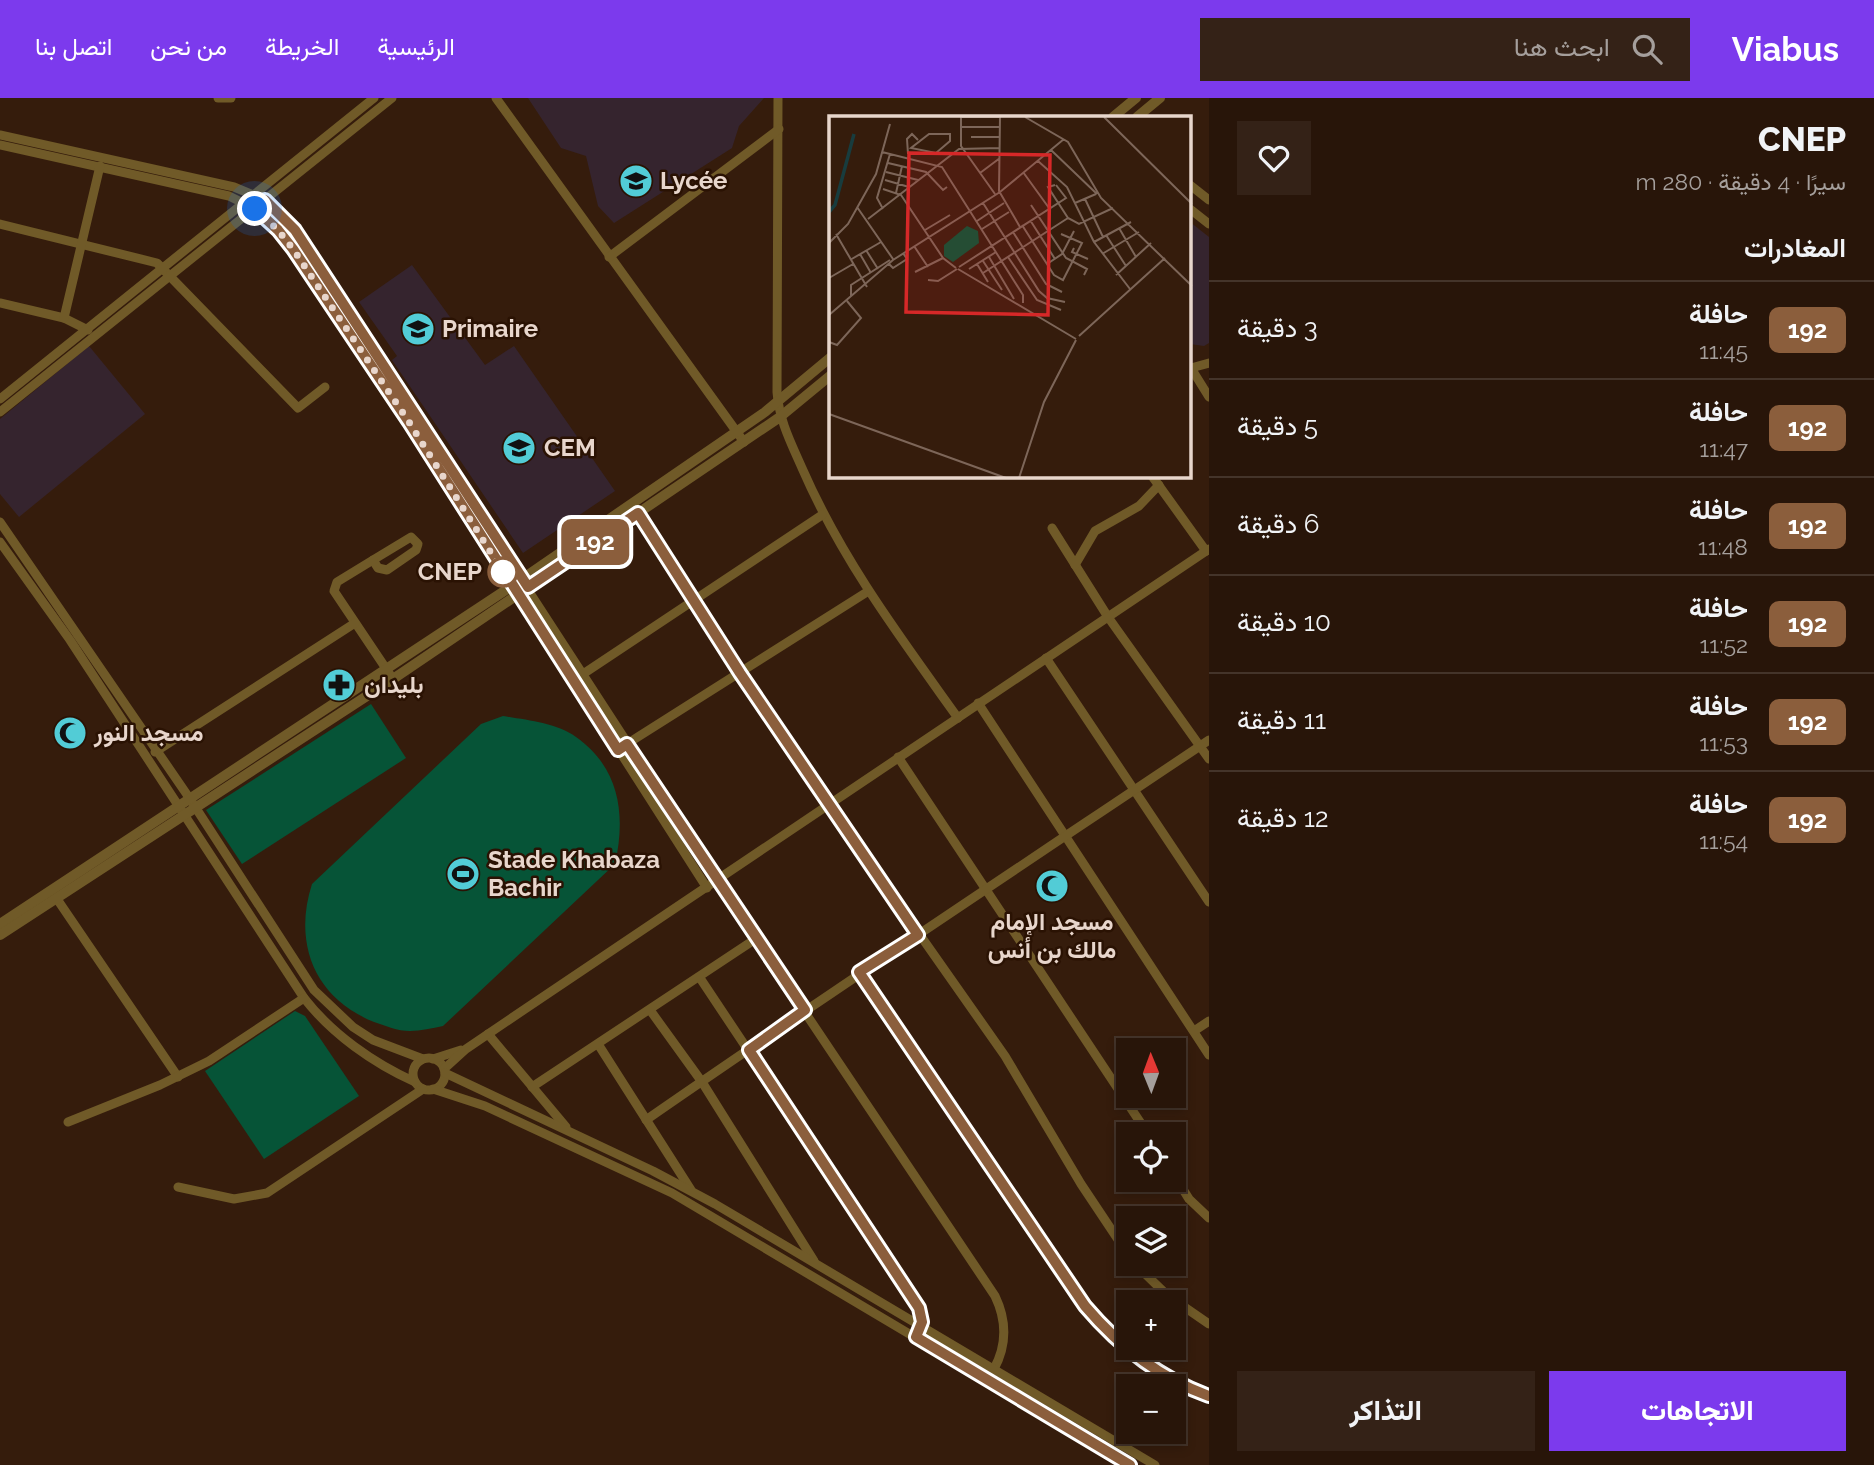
<!DOCTYPE html>
<html lang="ar">
<meta charset="utf-8">
<style>
:root{--surface:#281509;--page:#342217;--text:#f1f3f6;--muted:#a59f9c;--line:#44342a;--accent:#7c3aed}
body{margin:0;font-family:Raleway,Vazirmatn,sans-serif;background:var(--page);color:var(--text);direction:rtl;height:100vh;display:flex;flex-direction:column;font-size:26px;white-space:nowrap}
*{box-sizing:border-box;margin:0}
p{font-size:23px;color:var(--muted)}
.icon{flex:none;width:38px;height:38px;fill:none;stroke:currentColor;stroke-width:2;stroke-linecap:round;stroke-linejoin:round}
.map{position:relative;flex:1;overflow:hidden;direction:ltr}
.panel{display:flex;flex-direction:column;background:var(--surface);width:665px}
.panel>*{flex:none}
.badge{padding:0 14px;border-radius:10px;font-size:24px;line-height:46px}
.needle{width:46px;rotate:359deg}
.tools{position:absolute;left:1116px;top:940px;display:grid;gap:14px}
.tools a{display:grid;place-items:center;width:70px;height:70px;border-radius:0px;background:var(--surface);box-shadow:0 4px 10px #0003,0 0 0 2px var(--line);font-size:35px}
.you{position:absolute;width:35px;height:35px;margin:-18px;border:5px solid #fff;border-radius:50%;background:#1a73e8;box-shadow:0 0 0 10px #1a73e833}
.map>.badge{position:absolute;translate:-50% -50%;box-shadow:0 0 0 4px #fff}
h2{padding:0 28px;font-size:26px;line-height:63px}
.round{display:grid;place-items:center;flex:none;width:74px;height:74px;border-radius:0px;background:var(--page)}
.headline{display:flex;align-items:center;justify-content:space-between;height:119px;padding:0 28px}
h1{font-size:33px;font-weight:800;line-height:52px}
.cta{display:flex;gap:14px;margin-top:auto;padding:14px 28px}
.cta a{flex:1;height:80px;border-radius:0px;background:var(--accent);color:#fff;font-size:28px;font-weight:800;line-height:80px;text-align:center}
.cta a+a{background:var(--page);color:var(--text)}
ul{padding:0;list-style:none}
li{display:flex;align-items:center;gap:21px;height:98px;padding:0 28px;border-top:2px solid var(--line)}
li div{flex:1}
li b{display:block;font-size:26px}
li em{font-style:normal}
li .badge{min-width:77px;font-weight:700;text-align:center}
header{display:flex;align-items:center;gap:42px;box-sizing:border-box;height:98px;padding:0 35px;background:var(--accent);color:#fff}
header strong{font-size:33px}
nav{display:flex;gap:38px;margin-inline-start:auto;font-size:24px}
.search{width:490px;height:63px;background:var(--page);display:flex;align-items:center;gap:18px;box-sizing:border-box;padding:0 24px;border-radius:0px;color:var(--muted);font-size:26px}
main{display:flex;flex:1;min-height:0}
.map>svg:first-child{display:block}
.education{fill:#35242e}
.green{fill:#065437}
.lines{fill:none;stroke-linecap:round;stroke-linejoin:round}
.minor{stroke:#705a28;stroke-width:9}
.tertiary{stroke:#705a28;stroke-width:10}
.line-casing{stroke:#fff;stroke-width:16}
.line{stroke:#8b5e3c;stroke-width:10}
.walk{stroke:#e8d6cc;stroke-width:7;stroke-dasharray:0 12.6}
.stop-dot{fill:#fff;stroke:#8b5e3c;stroke-width:3.5}
.labels{text-anchor:middle;stroke-width:5;stroke-linejoin:round;paint-order:stroke}
.poi-label{font-size:24px;font-weight:bold;fill:#e8d6cc;stroke:#2a1203;text-anchor:start}
.stop-label{font-size:24px;font-weight:bold;fill:#e8d6cc;stroke:#2a1203;text-anchor:end}
.inset-river{fill:none;stroke:#183c3e;stroke-width:3.5}
.inset-road{fill:none;stroke:#7d6659;stroke-width:2}
.view{fill:#d62828;fill-opacity:0.15;stroke:#d62828;stroke-width:3.5}
.inset-edge{fill:none;stroke:#e8d6cc;stroke-width:3.5}
</style>
<header>
<strong>Viabus</strong>
<div class="search"><svg class="icon" aria-label="search" viewBox="0 0 24 24"><circle cx="10" cy="10" r="6"/><path d="M15 15l6 6"/></svg>ابحث هنا</div>
<nav><a>الرئيسية</a><a>الخريطة</a><a>من نحن</a><a>اتصل بنا</a></nav>
</header>
<main>
<section class="panel">
<div class="headline"><div><h1>CNEP</h1><p>سيرًا · 4 دقيقة · 280 m</p></div><a class="round"><svg class="icon" aria-label="heart" viewBox="0 0 24 24"><path d="M12 20l-8-8c-3-5 5-10 8-4 3-6 11-1 8 4z"/></svg></a></div>
<h2>المغادرات</h2>
<ul>
<li><span class="badge" style="background:#8b5e3c;color:#fff">192</span><div><b>حافلة</b><p>11:45</p></div><em>3 دقيقة</em></li>
<li><span class="badge" style="background:#8b5e3c;color:#fff">192</span><div><b>حافلة</b><p>11:47</p></div><em>5 دقيقة</em></li>
<li><span class="badge" style="background:#8b5e3c;color:#fff">192</span><div><b>حافلة</b><p>11:48</p></div><em>6 دقيقة</em></li>
<li><span class="badge" style="background:#8b5e3c;color:#fff">192</span><div><b>حافلة</b><p>11:52</p></div><em>10 دقيقة</em></li>
<li><span class="badge" style="background:#8b5e3c;color:#fff">192</span><div><b>حافلة</b><p>11:53</p></div><em>11 دقيقة</em></li>
<li><span class="badge" style="background:#8b5e3c;color:#fff">192</span><div><b>حافلة</b><p>11:54</p></div><em>12 دقيقة</em></li>
</ul>
<div class="cta"><a>الاتجاهات</a><a>التذاكر</a></div>
</section>
<div class="map">
<svg width="1209" height="1367" viewBox="0 0 1209 1367">
<rect width="100%" height="100%" fill="#351c0c"/>
<g class="education">
<path d="M528,0H764L739,28L732,50L614,125L598,108L586,58L561,50Z"/>
<path d="M1190,124L1209,139V245L1204,248L1190,246Z"/>
<path d="M412,167L485,267L514,248L615,393L523,455L392,262L397,258L359,204Z"/>
<path d="M89,248L145,316L19,419L0,396V321Z"/>
</g>
<g class="green">
<path d="M371,606L406,660L242,766L206,712Z"/>
<path d="M503,618C526,622 557,625 576,639C620,670 626,717 615,766L443,928C432,930 421,933 410,933C397,933 386,928 374,924C314,900 293,845 312,786L481,626Z"/>
<path d="M295,913L305,918L359,998L264,1061L205,973Z"/>
</g>
<g class="lines">
<g class="minor">
<path d="M218,0H231"/>
<path d="M496,0L744,344"/>
<path d="M778,0L777,294C779,322 791,345 802,370C842,462 900,539 958,620"/>
<path d="M0,37L234,89L265,102L289,124L717,783L995,1198C1007,1223 1007,1247 994,1271"/>
<path d="M0,47L229,98L255,111L278,132L409,324L707,790"/>
<path d="M1190,87L1209,102"/>
<path d="M1190,111L1209,126"/>
<path d="M0,126L157,165L298,310L325,289"/>
<path d="M609,159L779,31"/>
<path d="M0,205L64,220L88,232"/>
<path d="M64,220L100,68"/>
<path d="M1209,265L1191,270L1209,299"/>
<path d="M0,301L374,0"/>
<path d="M0,314L392,0"/>
<path d="M1152,378L1206,453"/>
<path d="M634,410L828,706L1005,958L1081,1086L1129,1158"/>
<path d="M0,424L190,701L314,892L353,929L373,942L423,961"/>
<path d="M1052,430L1108,519L1209,661"/>
<path d="M411,439L418,446L416,452L387,472L378,470L373,462Z"/>
<path d="M0,444L70,542L304,900C332,936 373,965 415,984"/>
<path d="M373,462L337,484L334,493L393,581"/>
<path d="M1075,467L1095,433L1139,408L1159,387"/>
<path d="M1046,560L1209,804"/>
<path d="M583,576L822,417"/>
<path d="M978,605L1209,957"/>
<path d="M622,649L867,494"/>
<path d="M155,654L355,525"/>
<path d="M898,659L1148,1036"/>
<path d="M57,801L178,979"/>
<path d="M859,874L1085,1208C1119,1249 1159,1279 1209,1298"/>
<path d="M700,880L917,1206L922,1216L920,1231"/>
<path d="M650,912L702,984L814,1163"/>
<path d="M1194,933L1209,923"/>
<path d="M488,936L566,1029"/>
<path d="M598,946L691,1092"/>
<circle cx="429" cy="976" r="16"/>
<path d="M433,961L461,952"/>
<path d="M444,971L466,951L525,911L1209,451"/>
<path d="M445,975L653,1073L715,1106L1155,1367"/>
<path d="M532,989L757,840"/>
<path d="M433,991L485,1008L672,1095L1130,1367"/>
<path d="M646,1022C832,893 1021,768 1209,642"/>
<path d="M68,1024L160,987L209,963L304,900"/>
<path d="M1174,1077L1189,1101L1209,1120"/>
<path d="M178,1089L234,1101L267,1095L423,991"/>
<path d="M1135,1166L1167,1197L1209,1226"/>
<path d="M1174,1226L1186,1212"/>
<path d="M1143,1264L1155,1250"/>
</g>
<g class="tertiary">
<path d="M1113,19L1136,0"/>
<path d="M1137,19L1160,0"/>
<path d="M0,826L512,488L765,314L831,259"/>
<path d="M0,837L393,581L780,319L831,277"/>
</g>
</g>
<g class="lines">
<defs>
<path id="line" d="M1130,1367L916,1239L922,1224L919,1210L749,952L805,912L627,646L618,652L409,324L293,151L278,132L255,111L265,102L295,132L528,489L638,415L740,575L918,837L859,874L1085,1208C1119,1248 1159,1280 1209,1298"/>
</defs>
<use href="#line" class="line-casing"/>
<use href="#line" class="line"/>
<path class="walk" d="M255,111L278,132L293,151L409,324L503,474"/>
</g>
<defs>
<symbol id="school-disc" viewBox="-11 -11 22 22"><circle r="9.5" fill="#52ccd6" stroke="#2a1203"/><path d="M0-5L7-2L0 1L-7-2ZM-4 1L0 2.5L4 1V4Q0 6-4 4Z" fill="#111"/></symbol>
<symbol id="pharmacy-disc" viewBox="-11 -11 22 22"><circle r="9.5" fill="#52ccd6" stroke="#2a1203"/><path d="M-2-6h4v4h4v4h-4v4h-4v-4h-4v-4h4Z" fill="#111"/></symbol>
<symbol id="mosque-disc" viewBox="-11 -11 22 22"><circle r="9.5" fill="#52ccd6" stroke="#2a1203"/><path d="M3.5-4.9A6 6 0 1 0 3.5 4.9A5 5 0 1 1 3.5-4.9Z" fill="#111"/></symbol>
<symbol id="stadium-disc" viewBox="-11 -11 22 22"><circle r="9.5" fill="#52ccd6" stroke="#2a1203"/><path d="M0-5a6.5 5 0 1 0 0 10a6.5 5 0 1 0 0-10ZM-3.5-1.8h7v3.6h-7Z" fill="#111"/></symbol>
</defs>
<g fill-rule="evenodd">
<use href="#school-disc" x="617" y="64" width="38" height="38"/>
<use href="#school-disc" x="399" y="212" width="38" height="38"/>
<use href="#school-disc" x="500" y="331" width="38" height="38"/>
<use href="#pharmacy-disc" x="320" y="568" width="38" height="38"/>
<use href="#mosque-disc" x="51" y="616" width="38" height="38"/>
<use href="#stadium-disc" x="444" y="757" width="38" height="38"/>
<use href="#mosque-disc" x="1033" y="769" width="38" height="38"/>
</g>
<circle class="stop-dot" cx="503" cy="474" r="14"/>
<g class="labels">
<g class="poi-label">
<text x="660" y="91">Lycée</text>
<text x="442" y="239">Primaire</text>
<text x="544" y="358">CEM</text>
<text x="364" y="595">بليدان</text>
<text x="94" y="643">مسجد النور</text>
<text x="488" y="770">Stade Khabaza<tspan x="488" dy="28">Bachir</tspan></text>
<text x="1052" y="832" text-anchor="middle">مسجد الإمام<tspan x="1052" dy="28">مالك بن أنس</tspan></text>
</g>
<g class="stop-label">
<text x="482" y="482">CNEP</text>
</g>
</g>
<g transform="translate(829 18)">
<rect width="362" height="362" fill="#351c0c"/>
<path d="M138,110L149,115L150,127L124,146L115,140V129Z" fill="#065437"/>
<path class="inset-river" d="M0,96L6,89L25,18"/>
<path class="inset-road" d="M132,1V30L166,78M132,1H171M171,1L170,75L191,111M196,1L239,26L272,82L363,170M275,1L363,88M132,11H171M100,18H121V25L107,37L82,32ZM142,21H171M222,34L268,78M53,36L113,51L194,179V187M79,38L78,23L83,18L89,24M209,45L238,71L265,126L301,173M59,47L97,56L114,74L118,71M57,56L89,64M194,56L220,92M151,57L171,42M56,64L80,71M226,69L219,71L239,102L250,108L284,92M54,73L72,79L114,142L127,152M67,77L73,50M256,83L274,121M154,87L210,175L218,182L236,186M246,87L267,78M202,89L237,142L258,153L255,159M28,91L64,143M54,93L48,82L61,38M39,103L130,33L171,32M201,104L226,143M148,105L175,87M193,109L225,159L234,164L253,127L232,118M290,112L307,141M153,113L180,96M96,114L121,99M184,116L217,168L233,176M7,118L38,171M277,119L297,150M265,126L302,106M0,127L19,108L47,58L61,8M85,130L99,151M245,132L243,136L259,143M37,134L49,153M31,138L42,157M273,138L310,116M160,141L185,183M179,141L208,184L232,194M21,144L52,126M154,145L173,174M60,148L64,152L78,143L74,137M148,148L159,166M218,148L233,138L245,115M130,151L237,82L227,69M129,153L247,223M140,153L167,136M86,156L114,142M154,157L239,102M287,159L322,127M0,162L24,148M99,164L109,165L128,153M22,180V169L61,144M0,199L64,144L171,76L235,23M250,220L336,142M0,226L8,229L32,202L18,185M0,298L177,362M190,362L215,286L247,224"/>
<path class="view" d="M80,37L221,39L219,199L77,196Z"/>
<rect width="362" height="362" class="inset-edge"/>
</g>
</svg>
<div class="tools">
<a><svg class="needle" viewBox="-14 -14 28 28"><path d="M0-13l5 13h-10z" fill="#e53935"/><path d="M0 13l5-13h-10z" fill="#a59f9c"/></svg></a>
<a><svg class="icon" aria-label="locate" viewBox="0 0 24 24"><circle cx="12" cy="12" r="6"/><path d="M12 2v4M12 18v4M2 12h4M18 12h4"/></svg></a>
<a><svg class="icon" aria-label="layers" viewBox="0 0 24 24"><path d="M12 4l9 5-9 5-9-5zM3 14l9 5 9-5"/></svg></a>
<a>+</a>
<a>−</a>
</div>
<div class="you" style="left:255px;top:111px"></div>
<b class="badge" style="left:595px;top:444px;background:#8b5e3c;color:#fff">192</b>
</div>
</main>
